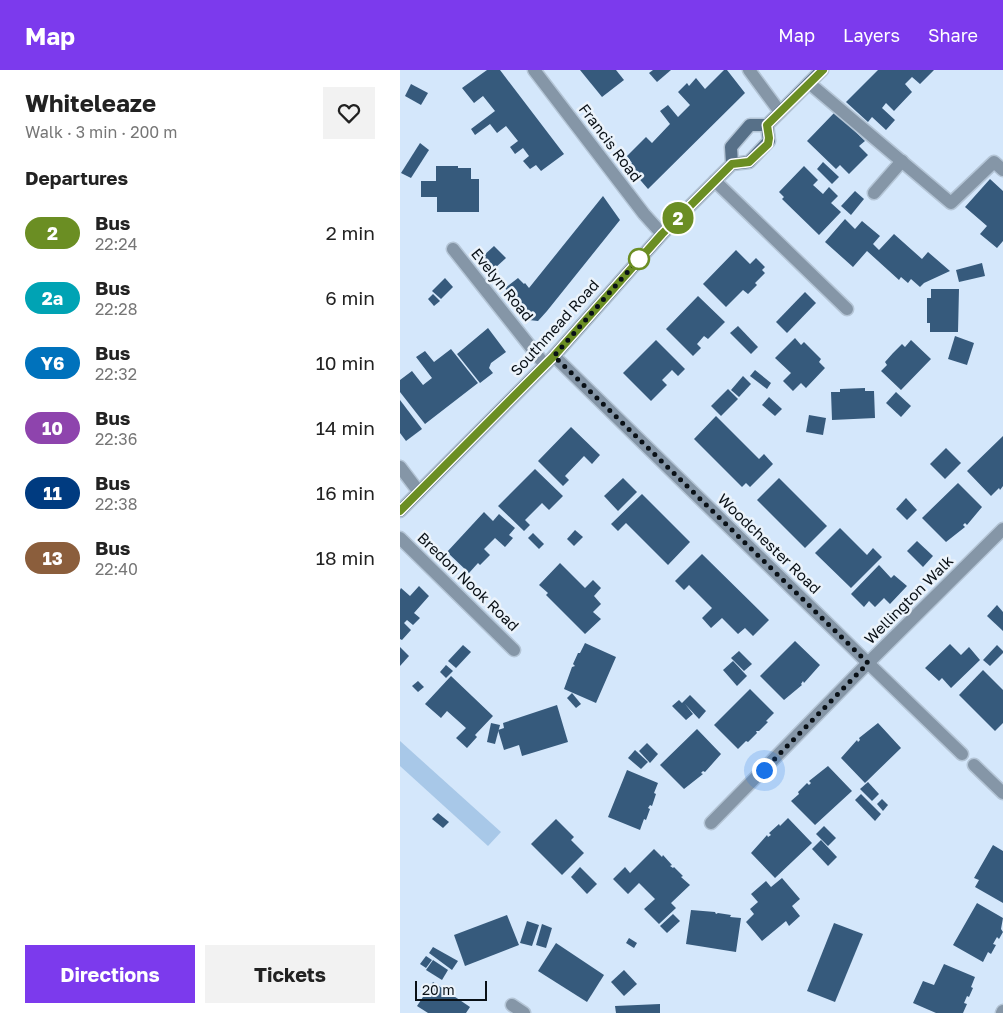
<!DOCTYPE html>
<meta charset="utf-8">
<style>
:root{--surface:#fff;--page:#f2f2f2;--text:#222;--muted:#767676;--accent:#7c3aed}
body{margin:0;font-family:"Golos Text",sans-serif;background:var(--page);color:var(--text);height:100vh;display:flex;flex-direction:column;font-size:19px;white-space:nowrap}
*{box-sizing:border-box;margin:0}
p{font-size:16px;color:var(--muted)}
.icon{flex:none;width:28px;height:28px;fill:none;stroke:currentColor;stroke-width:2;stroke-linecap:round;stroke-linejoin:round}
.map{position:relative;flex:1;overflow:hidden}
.panel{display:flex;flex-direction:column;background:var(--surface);width:400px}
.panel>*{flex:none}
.badge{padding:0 10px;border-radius:16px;font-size:18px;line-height:32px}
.scale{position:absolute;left:15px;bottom:12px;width:72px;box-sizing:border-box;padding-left:5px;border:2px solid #091016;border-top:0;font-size:14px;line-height:18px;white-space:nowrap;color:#091016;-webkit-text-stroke:4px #ebf3fb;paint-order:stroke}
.you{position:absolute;width:25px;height:25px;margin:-12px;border:4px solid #fff;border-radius:50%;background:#1a73e8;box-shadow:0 0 0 8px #1a73e833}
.map>.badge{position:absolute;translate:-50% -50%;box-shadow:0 0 0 2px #fff}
h2{padding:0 25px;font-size:19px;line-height:45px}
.round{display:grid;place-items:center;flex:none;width:52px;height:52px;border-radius:0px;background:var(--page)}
.summary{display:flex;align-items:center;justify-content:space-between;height:85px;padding:0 25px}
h1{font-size:24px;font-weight:700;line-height:38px}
.cta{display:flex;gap:10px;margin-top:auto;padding:10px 25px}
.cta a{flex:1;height:58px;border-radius:0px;background:var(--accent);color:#fff;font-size:20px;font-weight:700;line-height:58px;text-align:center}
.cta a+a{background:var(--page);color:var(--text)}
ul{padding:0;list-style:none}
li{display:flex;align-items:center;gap:15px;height:65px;padding:0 25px}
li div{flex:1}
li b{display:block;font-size:19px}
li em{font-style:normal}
li .badge{min-width:55px;font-weight:700;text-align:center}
header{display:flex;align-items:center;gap:30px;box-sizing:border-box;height:70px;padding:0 25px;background:var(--accent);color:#fff}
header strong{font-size:24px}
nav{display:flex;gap:28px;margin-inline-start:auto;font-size:18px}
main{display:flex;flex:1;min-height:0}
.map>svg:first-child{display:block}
.green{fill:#a8c8e8}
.building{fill:#365a7c}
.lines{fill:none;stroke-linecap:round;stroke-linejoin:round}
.minor-casing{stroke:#b4c5d6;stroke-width:15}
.secondary-casing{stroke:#b4c5d6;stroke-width:15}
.minor{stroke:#8596a7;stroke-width:12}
.secondary{stroke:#577088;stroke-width:12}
.line-casing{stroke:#fff;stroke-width:11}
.line{stroke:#6b8e23;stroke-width:8}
.walk{stroke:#091016;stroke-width:5;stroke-dasharray:0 9}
.stop-dot{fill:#fff;stroke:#6b8e23;stroke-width:2.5}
.labels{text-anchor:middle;stroke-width:5;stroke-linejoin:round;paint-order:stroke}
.street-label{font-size:15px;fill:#091016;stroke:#ebf3fb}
</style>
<header>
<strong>Map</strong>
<nav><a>Map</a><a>Layers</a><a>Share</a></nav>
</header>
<main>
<section class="panel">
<div class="summary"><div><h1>Whiteleaze</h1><p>Walk · 3 min · 200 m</p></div><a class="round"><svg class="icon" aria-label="heart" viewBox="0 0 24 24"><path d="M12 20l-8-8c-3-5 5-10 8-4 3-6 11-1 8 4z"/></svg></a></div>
<h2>Departures</h2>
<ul>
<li><span class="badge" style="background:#6b8e23;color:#fff">2</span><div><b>Bus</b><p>22:24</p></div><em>2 min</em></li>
<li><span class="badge" style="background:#00a3b4;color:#fff">2a</span><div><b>Bus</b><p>22:28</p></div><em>6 min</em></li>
<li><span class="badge" style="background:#0072bc;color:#fff">Y6</span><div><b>Bus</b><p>22:32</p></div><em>10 min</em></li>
<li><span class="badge" style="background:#8e44ad;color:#fff">10</span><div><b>Bus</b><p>22:36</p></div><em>14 min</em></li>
<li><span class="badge" style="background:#003b80;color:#fff">11</span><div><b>Bus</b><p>22:38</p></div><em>16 min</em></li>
<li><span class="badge" style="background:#8b5e3c;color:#fff">13</span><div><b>Bus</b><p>22:40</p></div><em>18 min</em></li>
</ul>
<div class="cta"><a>Directions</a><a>Tickets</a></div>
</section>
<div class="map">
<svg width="603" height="943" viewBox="0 0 603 943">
<rect width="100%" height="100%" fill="#d4e7fb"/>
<path class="green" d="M0,671L101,762L88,776L0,696Z"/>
<g class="building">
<path d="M87,0H100L164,84L141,101L136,95L130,99L123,91L129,86L123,78L115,84L110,77L118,71L106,56L97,63L90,54L75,65L71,59L95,41L83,26L74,33L62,18Z"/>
<path d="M180,0H216L224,10L202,27Z"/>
<path d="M253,0H271L257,12L249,3Z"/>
<path d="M324,0H327L345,23L248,119L229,97L232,93L227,86L246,67L252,73L270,54L260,41L268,35L278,47L290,35L278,22L287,13L289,16L296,8L305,19Z"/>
<path d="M478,0H534L520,14L512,7L505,14L512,22L494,41L486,33L482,38L495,50L486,60L472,47L468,52L446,32Z"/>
<path d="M11,14L28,23L21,35L5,26Z"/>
<path d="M435,42L465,71L459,76L468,85L449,104L440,95L436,99L407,71Z"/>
<path d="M20,73L29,80L11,108L1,103Z"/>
<path d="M423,92L439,107L432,114L417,99Z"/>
<path d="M36,96H58V98H71V109H79V142H37V127H21V111H36Z"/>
<path d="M404,96L418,110L413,115L423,124L429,117L438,126L431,133L441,142L419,165L382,129L384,127L379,122Z"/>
<path d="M590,109L603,121V171L597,178L580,164L587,156L565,137Z"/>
<path d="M455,121L464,129L451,145L441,136Z"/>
<path d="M203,126L220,150L147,241L138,251L129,250L105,218L118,208L124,214L125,213L129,218Z"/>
<path d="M445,149L455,159L462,151L480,166L473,174L479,180L494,164L522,189L528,182L550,201L524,213L520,217L511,209L508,213L501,207L499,210L467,181L453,197L425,172Z"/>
<path d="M94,176L106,188L94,199L82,187Z"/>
<path d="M336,180L350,194L356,188L365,197L362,200L365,203L355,213L357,215L348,224L343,220L326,237L303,214Z"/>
<path d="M582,193L585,206L559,212L556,200Z"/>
<path d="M45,208L53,217L41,229L32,221Z"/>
<path d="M531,219H559L558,262H530V253H527V228H531Z"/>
<path d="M405,222L416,233L387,263L376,252Z"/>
<path d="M33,224L40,231L34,236L28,229Z"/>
<path d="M298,226L325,252L308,269L304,266L297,274L301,278L293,286L266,259Z"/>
<path d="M338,256L358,277L351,284L330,263Z"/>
<path d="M88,258L106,282L91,293L89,298L93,303L80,313L57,284Z"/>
<path d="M555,266L574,273L567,295L548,289Z"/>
<path d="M395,268L401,275L404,272L421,289L419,292L425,298L406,318L401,313L393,321L383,311L391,303L375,288Z"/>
<path d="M256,270L285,299L278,306L272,300L262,310L267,315L251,331L223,303Z"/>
<path d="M511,270L531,289L501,320L481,301L487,295L485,292L493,283L502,274L505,277Z"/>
<path d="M51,279L78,313L25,354L0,322V310L12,301L23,315L32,308L16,287L25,281L34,292Z"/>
<path d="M355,300L371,313L367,319L350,306Z"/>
<path d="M343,306L351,314L339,327L331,320Z"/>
<path d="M465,318V321H474L475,348L432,350L431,322H440V319Z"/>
<path d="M328,319L338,329L321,346L311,336Z"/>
<path d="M496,322L511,336L501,347L486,333Z"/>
<path d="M369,327L382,339L375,346L362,335Z"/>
<path d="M0,330L22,359L6,371L0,363Z"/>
<path d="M409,345L426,348L423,365L406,362Z"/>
<path d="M316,346L359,389L364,384L373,394L350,417L346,413L342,417L294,369Z"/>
<path d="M171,357L200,385L192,394L184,386L165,406L169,410L163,416L138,391Z"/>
<path d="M603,366V416L600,420L599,418L591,426L567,401Z"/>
<path d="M546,378L561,393L545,409L530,394Z"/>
<path d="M135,399L163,426L149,440L142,433L125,450L130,455L124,461L98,436Z"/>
<path d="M223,408L237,422L218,441L204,426Z"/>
<path d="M379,408L427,456L405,478L357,430Z"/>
<path d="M558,413L582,437L567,455L565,453L563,455L565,457L546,472L522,448Z"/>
<path d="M242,424L290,472L268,495L226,453L218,461L211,454Z"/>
<path d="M506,428L517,440L507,450L496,439Z"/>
<path d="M84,442L93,451L99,444L115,458L109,465L113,468L105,477L95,468L84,479L90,485L80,495L78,493L69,503L47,482Z"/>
<path d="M440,458L467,485L473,478L482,487L451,518L415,483Z"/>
<path d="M175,460L183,467L174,476L167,469Z"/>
<path d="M133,463L144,474L139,479L128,468Z"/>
<path d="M517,471L533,486L523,497L507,481Z"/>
<path d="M302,484L369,550L353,566L345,558L338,564L322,548L311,558L302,548L312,538L289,515L284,520L275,511Z"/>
<path d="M160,493L185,518L193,510L201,518L194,526L201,534L193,542L201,549L185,564L146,525L148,523L139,515Z"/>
<path d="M479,495L491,508L494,505L507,516L490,534L484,528L475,537L469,531L464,537L451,524Z"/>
<path d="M19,516L29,526L14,543L20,548L13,555L7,550L4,553L11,560L2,570L0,569V520L1,518L10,526Z"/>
<path d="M597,535L603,542V561L587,546Z"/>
<path d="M395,571L420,595L404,613L403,611L401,614L402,615L384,630L360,606Z"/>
<path d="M185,573L216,587L196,633L164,619L172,597L175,596L173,594L178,583H180Z"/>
<path d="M550,574L561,585L569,577L580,590L551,618L542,608L539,611L525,598Z"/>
<path d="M63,575L71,582L56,598L48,591Z"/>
<path d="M597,575L603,581V583L590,596L583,590Z"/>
<path d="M0,577L9,586L0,596Z"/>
<path d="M339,581L352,594L344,601L331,588Z"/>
<path d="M333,591L347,606L337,616L323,600Z"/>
<path d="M46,595L53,601L46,608L40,602Z"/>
<path d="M583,600L603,620V653L595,661L559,625Z"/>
<path d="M51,606L93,646L75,665L77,667L67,678L56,668L66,658L47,641L41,648L25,634Z"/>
<path d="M18,611L24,617L18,622L12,616Z"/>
<path d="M350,619L374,643L366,651L368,652L359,661H356L357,663L348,672L346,671L338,679L314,655Z"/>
<path d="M172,623L181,634L176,638L167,628Z"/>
<path d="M290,625L306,641L299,649L285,634L293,644L286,650L272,636L279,630L282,633Z"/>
<path d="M157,635L168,672L122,686L119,675L104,680L98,660L104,658L103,653Z"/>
<path d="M91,653L100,655L95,674L87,672Z"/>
<path d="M478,653L501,678L465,713L441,688L457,670L458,672L460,670L459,668Z"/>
<path d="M297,659L321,684L305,702L303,701L301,703L303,704L284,719L260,695Z"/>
<path d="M247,673L258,684L250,693L239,681Z"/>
<path d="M235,680L248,692L241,699L228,688Z"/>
<path d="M428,696L452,721L415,755L391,731L399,724L398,722L407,713L409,715L411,713L409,711Z"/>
<path d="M227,700L258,713L254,723L256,724L252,736L250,735L248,738L250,739L246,750L244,749L240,760L208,747Z"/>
<path d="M468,712L479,724L472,731L460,719Z"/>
<path d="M461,724L481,744L475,751L455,730Z"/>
<path d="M482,729L488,735L483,741L477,734Z"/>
<path d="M38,743L49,752L43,758L32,749Z"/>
<path d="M388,748L412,773L375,808L351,783L367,765L368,767L371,765L369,763L379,754L380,756Z"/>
<path d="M156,749L174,767L171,770L184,783L162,805L131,774Z"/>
<path d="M424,756L436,768L428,776L416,764Z"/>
<path d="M421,770L437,787L428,796L412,779Z"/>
<path d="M593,775L603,781V833L575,817L579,810L574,808Z"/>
<path d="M254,779L262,787L263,785L272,795L270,796L273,798L274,797L283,806L281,807L290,815L271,833L276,838L259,854L244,839L255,829L239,813L228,824L213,809L225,797L230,803Z"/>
<path d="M180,797L197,814L187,824L171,807Z"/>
<path d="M382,808L400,829L392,836L400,846L389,856L386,851L362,871L346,852L354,844L350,839L358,832L351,824L366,811L371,817Z"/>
<path d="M577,833L603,848L601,859L603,862L599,869L597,867L593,874L596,875L591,884L588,882L583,892L553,875Z"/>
<path d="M291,840L315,842L316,844L318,843L331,845L330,847L341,848L336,882L286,874Z"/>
<path d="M273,844L280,851L267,863L260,856Z"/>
<path d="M107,845L119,875L65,896L54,865Z"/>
<path d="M127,851L139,855L132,876L120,873Z"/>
<path d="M434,853L463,864L435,932L407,921Z"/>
<path d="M142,854L152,858L146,878L136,875Z"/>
<path d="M229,868L237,873L234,878L226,873Z"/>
<path d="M156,873L204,905L187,932L138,901Z"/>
<path d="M33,877L58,891L52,900L29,883Z"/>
<path d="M26,886L32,890L26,898L20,894Z"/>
<path d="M33,890L48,900L42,910L26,900Z"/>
<path d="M544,894L575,907L571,917L573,918L569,927L567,926L564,933L567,934L563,943H536L513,933L523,911L534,915Z"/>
<path d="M224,900L237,914L224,926L211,912Z"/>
<path d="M33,912L70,937L66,943H28L17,936Z"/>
<path d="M260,934V943H216L215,936Z"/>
</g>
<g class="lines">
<defs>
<g id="minor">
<path d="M134,0L244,144L262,164"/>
<path d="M349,0L380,42"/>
<path d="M409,13L551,133L594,92L603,100"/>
<path d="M315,111L447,239"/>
<path d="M474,123L502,91"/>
<path d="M53,179L145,295"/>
<path d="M154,286L468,593L562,684"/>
<path d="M0,397L19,422"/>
<path d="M0,468L114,580"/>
<path d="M574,695L603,723"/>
<path d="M311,753L468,593L603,459"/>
<path d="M112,935L124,943"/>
<path d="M602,943L603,941"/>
</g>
<g id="secondary">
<path d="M332,94L331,77L350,55H367L422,0"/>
<path d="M0,441L154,286L262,164L332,94L349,92L369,71L367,55"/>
</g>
</defs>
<use href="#minor" class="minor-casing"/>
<use href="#secondary" class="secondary-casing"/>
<use href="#minor" class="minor"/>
<use href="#secondary" class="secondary"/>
</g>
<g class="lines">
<defs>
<path id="line" d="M0,441L154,286L262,164L332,94L349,92L368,74L369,68L367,55L423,0"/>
</defs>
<use href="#line" class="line-casing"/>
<use href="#line" class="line"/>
<path class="walk" d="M239,189L154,286L468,593L364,700"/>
</g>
<circle class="stop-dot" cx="239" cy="189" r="10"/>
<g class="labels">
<g class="street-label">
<text transform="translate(210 73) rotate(53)" y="5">Francis Road</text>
<text transform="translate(102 215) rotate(51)" y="5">Evelyn Road</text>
<text transform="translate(155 258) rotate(-48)" y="5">Southmead Road</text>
<text transform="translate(369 474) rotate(44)" y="5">Woodchester Road</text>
<text transform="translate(68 512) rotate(44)" y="5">Bredon Nook Road</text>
<text transform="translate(509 530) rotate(-45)" y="5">Wellington Walk</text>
</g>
</g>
</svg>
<div class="scale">20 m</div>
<div class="you" style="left:364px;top:700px"></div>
<b class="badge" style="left:278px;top:148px;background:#6b8e23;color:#fff">2</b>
</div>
</main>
